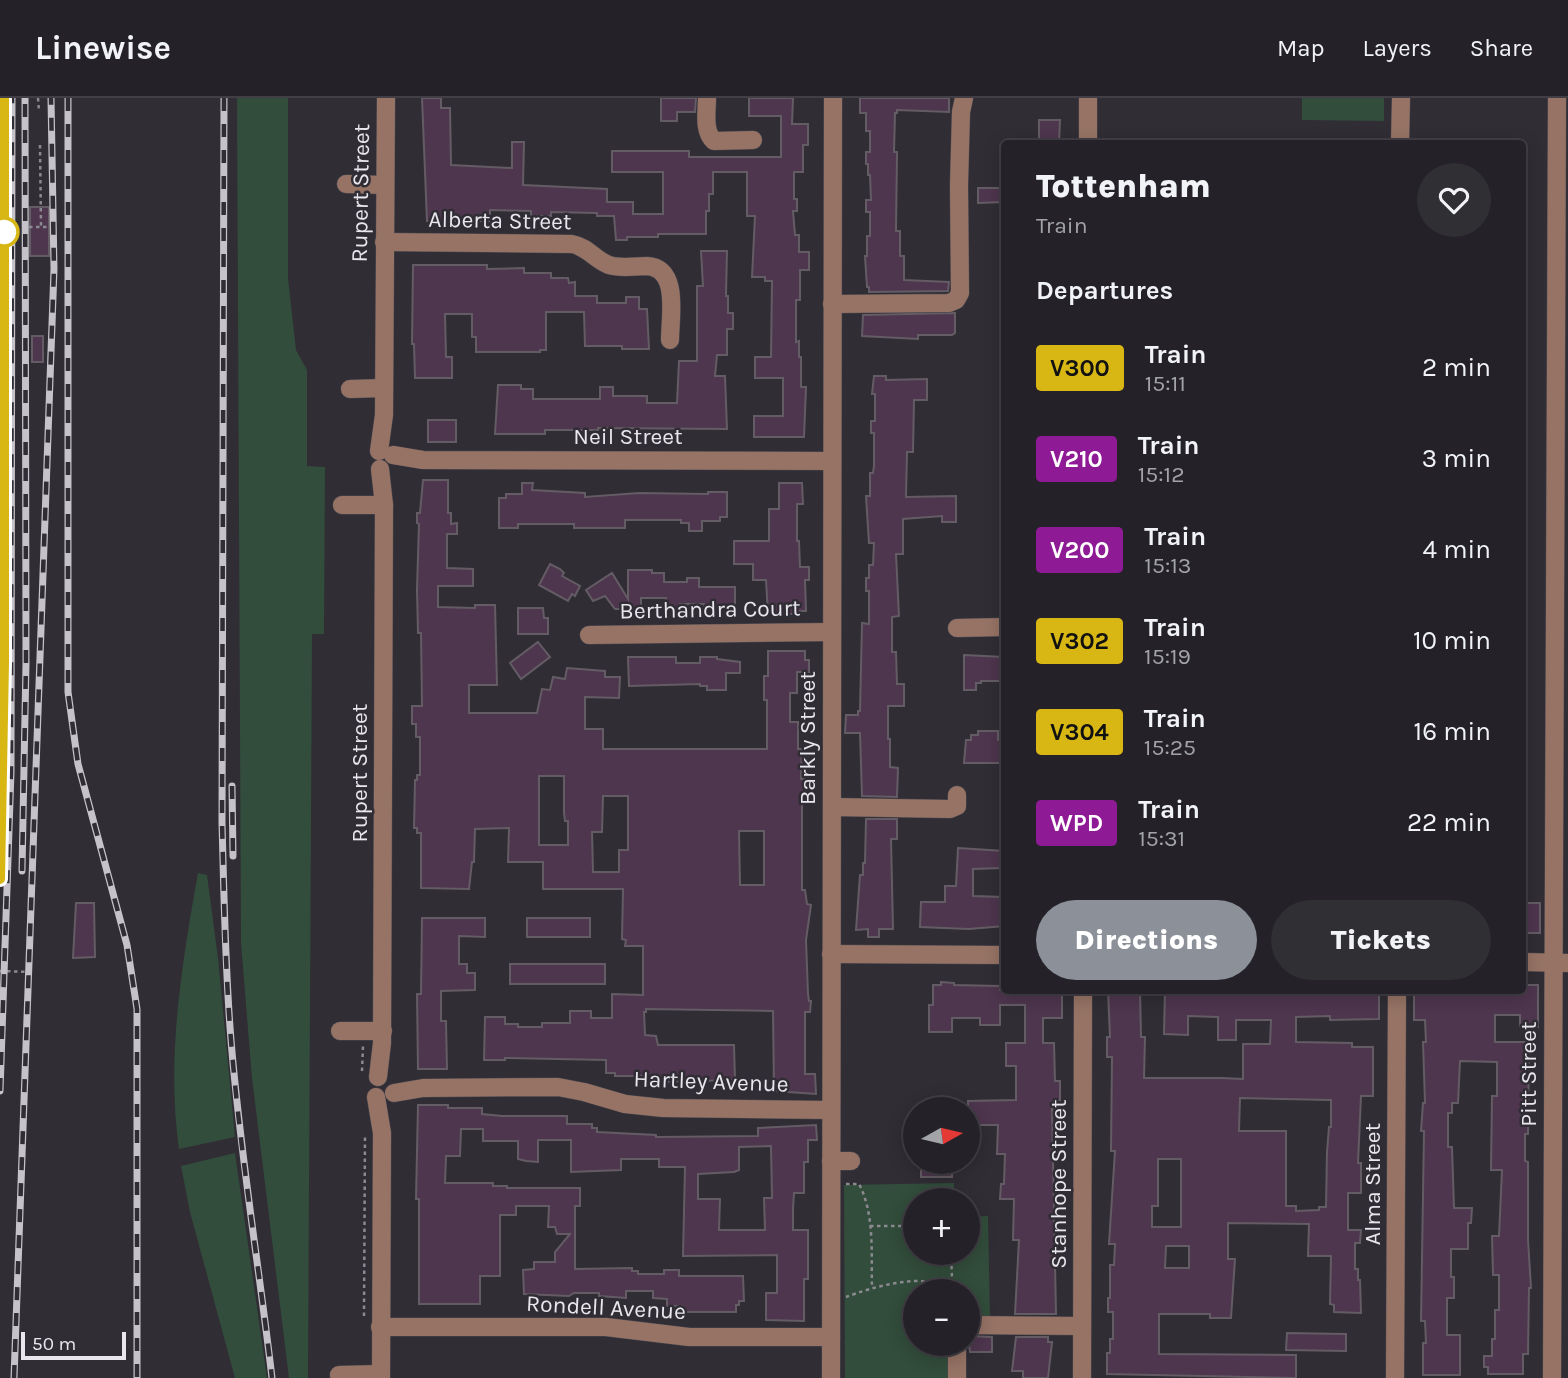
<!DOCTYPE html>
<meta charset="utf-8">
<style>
:root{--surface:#242228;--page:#302f34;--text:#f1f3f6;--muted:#a3a4a8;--line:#413f45;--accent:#8c9099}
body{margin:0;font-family:Karla,sans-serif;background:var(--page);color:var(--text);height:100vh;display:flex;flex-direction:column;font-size:26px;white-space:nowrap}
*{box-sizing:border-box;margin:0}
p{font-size:23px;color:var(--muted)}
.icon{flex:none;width:38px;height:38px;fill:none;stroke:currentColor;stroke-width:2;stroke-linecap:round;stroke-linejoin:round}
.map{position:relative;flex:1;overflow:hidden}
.details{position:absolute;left:1001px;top:42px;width:525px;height:854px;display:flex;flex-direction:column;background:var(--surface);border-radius:7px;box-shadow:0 4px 18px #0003,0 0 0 2px var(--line)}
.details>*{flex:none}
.badge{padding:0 14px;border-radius:5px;font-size:24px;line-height:46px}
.needle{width:46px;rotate:82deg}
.fabs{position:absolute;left:903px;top:999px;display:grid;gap:14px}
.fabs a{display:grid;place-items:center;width:77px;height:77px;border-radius:50%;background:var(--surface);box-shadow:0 4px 18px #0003,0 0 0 2px var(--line);font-size:35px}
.scale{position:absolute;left:21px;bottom:18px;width:105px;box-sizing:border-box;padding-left:7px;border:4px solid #e9e7ed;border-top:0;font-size:19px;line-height:24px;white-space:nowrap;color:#e9e7ed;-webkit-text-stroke:5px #302d35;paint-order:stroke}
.map>.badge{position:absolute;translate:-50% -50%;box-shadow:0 0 0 4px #fff}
h2{padding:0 35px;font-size:26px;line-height:63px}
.round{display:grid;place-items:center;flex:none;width:74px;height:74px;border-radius:37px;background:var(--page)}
.overview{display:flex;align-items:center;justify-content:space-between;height:119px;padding:0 35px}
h1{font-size:33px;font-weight:800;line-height:52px}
.cta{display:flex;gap:14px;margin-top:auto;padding:14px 35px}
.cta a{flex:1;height:80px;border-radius:42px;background:var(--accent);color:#fff;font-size:28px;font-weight:800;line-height:80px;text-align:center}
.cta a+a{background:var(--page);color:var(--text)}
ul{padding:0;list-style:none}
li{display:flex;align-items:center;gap:21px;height:91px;padding:0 35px}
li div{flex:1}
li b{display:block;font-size:26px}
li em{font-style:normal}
li .badge{min-width:77px;font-weight:700;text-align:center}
header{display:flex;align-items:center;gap:42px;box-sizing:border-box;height:98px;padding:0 35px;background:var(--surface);border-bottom:2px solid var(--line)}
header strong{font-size:33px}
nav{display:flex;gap:38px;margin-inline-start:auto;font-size:24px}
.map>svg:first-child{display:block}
.green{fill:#324d3b}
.building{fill:#4e364e;stroke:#645c64;stroke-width:2;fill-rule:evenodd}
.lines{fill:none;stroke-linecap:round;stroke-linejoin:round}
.minor-casing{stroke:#4e4b52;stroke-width:19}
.path{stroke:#8c8a91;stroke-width:2.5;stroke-dasharray:3.5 3.5;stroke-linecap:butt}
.minor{stroke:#967365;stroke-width:18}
.rail-casing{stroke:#c5c3c9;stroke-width:7}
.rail{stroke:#302d35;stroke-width:4.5;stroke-dasharray:13;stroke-linecap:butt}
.line-casing{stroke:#fff;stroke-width:16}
.line{stroke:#d8b715;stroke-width:10}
.stop-dot{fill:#fff;stroke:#d8b715;stroke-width:3.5}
.labels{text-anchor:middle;stroke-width:5;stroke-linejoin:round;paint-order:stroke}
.street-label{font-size:23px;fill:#e9e7ed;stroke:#302d35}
</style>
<header>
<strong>Linewise</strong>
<nav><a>Map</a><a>Layers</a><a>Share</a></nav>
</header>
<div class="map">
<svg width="1568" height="1280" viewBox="0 0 1568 1280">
<rect width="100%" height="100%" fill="#302d35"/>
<g class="green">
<path d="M237,0H288V180L296,252L307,272V368L325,369L324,536H312L308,1280H289L252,980L241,845Z"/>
<path d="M1302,0H1384V23L1302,22Z"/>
<path d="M198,775L207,777L218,860L235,1039L179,1051C166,959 182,865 198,775Z"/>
<path d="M235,1055L267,1280H235L190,1114L181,1068Z"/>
<path d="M954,1085V1102H915V1155H968V1119L988,1118L990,1220L968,1221V1194H915V1246H954L953,1280H845L844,1087Z"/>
</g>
<g class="building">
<path d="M422,0H441V10H450L451,67L512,70V44H524L523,87L607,91V104H633V116H663V74H612V53H689V59H781V18H749V0H793L792,26H808V47H803V74H794V101H797V113H793L795,137H799V154H809V172H800V202H796V244L799,243V259H801V289H806L804,339H754V318H783V280H755V259H771L772,183H765V179H752L755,118H747V74H713V96H709V113H706V136H658V139H627V142H616L614,118H597V115L551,114V118H531V113L490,112V123H427Z"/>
<path d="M661,0H696L695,14H677V23H661Z"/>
<path d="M860,0H949V14L897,12V15H895L894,54H897L896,133H900V158H904V182L949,184L948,193L869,194V189H867L865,158H867V138H870V114H866V102H871L870,77H868V66H866V54H870V33H866V15H860Z"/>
<path d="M1039,22H1060L1059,46H1039Z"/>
<path d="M978,90H1004V104L978,105Z"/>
<rect x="30" y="109" width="19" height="49"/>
<path d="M701,153H727L726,198H728V215H733V231H727V257H717L715,278H725L727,331L598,330V332H545V336H495L498,287H521V291H533V301H600V289H613V298H647V305H677L679,263H697V188H703Z"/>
<path d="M413,167H487V171L524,170V175H551V180H568L569,185L575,184V198H597V205H626V199H639V211H647L649,251H622V248H585L584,214H546V252H540V254H476V239H472V216H445L446,259H452V280H415L414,246H412Z"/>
<path d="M955,215V235L952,237H918V241L862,238L863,217Z"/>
<rect x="32" y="238" width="11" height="26"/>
<path d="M874,278H886V282L927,281V302H914L913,354H907L906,399L956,398V424H942V418L903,421V456H896L899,518L892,519V554H896L897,586H904V608H888V641H890V669L898,670L897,699L862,698L860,635H845L846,617H858V613H860L862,525L869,526V493H866V480H869V467H873L874,445H869L866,398H870V375H873L874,368V335H871V323H875V296H872Z"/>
<rect x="428" y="322" width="28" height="22"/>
<path d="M423,382H448V415H451V426L457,425V436H447V470L473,471V488H438V509L475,510V507H495L497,587H469V615H537L542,591L550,592L553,579L565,581L567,570L605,573V579H620L619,600L585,599V631H603V651H767V602H764V578H768V553H805V562H809V574H797V595H790V624H798V651H802L801,681H809V701H802V792H805L807,806L811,807L806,842L808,896L809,903H811L810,914H805V976H815L816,996L774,993L773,913L646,911V914H644L645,937L656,938L658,947H734L735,982L659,984V981H645V978H615V975H606V962L505,960V962H484L485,919H505V926H518V929H542V925H570V913H591V920H612V896L643,897V848H625L626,842L622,841L623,791H543V764H508L509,730L475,731L474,764H472L469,791L421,790V735H417V730H414L415,682H417V677H420V639H416V626H412V608H422L421,535H418L417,492L419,426L417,425V415H420ZM539,678H564V715L565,723H568V747H539ZM603,698H628V752H619V774H593L592,734H602ZM739,733H764V787H740Z"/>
<path d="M522,385H533L532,392L585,395V399L639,395L708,396V394H727V419H720V423H702V433H689V425H681V422H625V430H574V426H518V430H499V400H506V396H522Z"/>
<path d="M779,385H802L803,406H797V443H799L800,469H809V482H805L806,513H796V516H768L766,482H753V466H734V443H769V411H779Z"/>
<path d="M550,466L560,471L564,475L562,478L580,488L575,498L572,496L568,503L539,487Z"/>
<path d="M628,472H652V475H664V484H687V480H699V489H735V508L704,510V506H680V510H666V500H641V511H615L605,498L593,503L586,492L612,475L628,501Z"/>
<path d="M518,510H543L544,520H548V536H518Z"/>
<path d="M538,544L550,559L521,581L510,565Z"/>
<path d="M964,557L1004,559V583H981V585H976V592H964Z"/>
<path d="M628,559H676V565H700V559H717V561L740,564V575H726V592H707V588H700V586L629,588Z"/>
<path d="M978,633H998V642L1004,643V665H964L966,642H971V637H978Z"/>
<path d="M866,721H897V741H891L893,831H879V839H868V831L856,832L860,777H863V765H865Z"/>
<path d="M958,750L1004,753V767H1001V770L973,771V798L1004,799V828L969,831L920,829L921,804H945V788H956Z"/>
<path d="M76,805H94L95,859L73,860Z"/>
<rect x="1522" y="805" width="18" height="30"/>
<path d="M422,820H485V839L459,838V866H467V875H475V892L441,893V923H446L447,971H418L417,896H421Z"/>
<rect x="527" y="820" width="63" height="19"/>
<rect x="510" y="866" width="95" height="20"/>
<path d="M941,884L954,885V887L1000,888V892H1062V920H1043V945H1054L1055,983H1060V1002H1056V1011H1052L1056,1216H1015L1019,1142H1013L1014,1101H1000L1001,1086H1004L1005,1056H997L998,1027H968V1003L1016,1002V968H1006V945H1025V907H1000V927H980V920H952V934H929V907H933V887H941Z"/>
<path d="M1525,887H1538V929L1520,928V917H1495V944H1529L1528,1036H1525V1063L1528,1064V1142L1531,1190H1529L1528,1256H1523V1276H1488V1269H1484V1258H1492V1241H1495V1212H1499V1177H1493L1492,1138H1499L1502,1072H1491L1492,998H1497V964L1460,963L1458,1005H1452V1015H1448V1049H1452L1454,1110H1472L1471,1125H1468V1151H1451V1179H1454V1200H1447V1237H1460V1277H1423V1245H1426L1425,1223H1421L1424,1033H1421L1423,1005H1425L1423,944H1426L1425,922H1414V892H1522Z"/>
<path d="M1108,892H1140L1141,939H1145L1144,980H1221L1243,981V946H1270L1271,922H1236V942H1218V919L1188,918V937L1164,936L1165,892L1379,894V921L1330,922V918L1296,919V944L1352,945V949H1373V998H1361L1358,1065H1361V1095H1348V1132H1361L1360,1145H1355V1171H1358V1182H1360L1361,1215L1334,1214V1207L1330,1206L1331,1158H1308L1309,1126L1228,1125V1161H1235L1231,1220H1210V1216H1159V1256L1296,1257V1280L1107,1276V1255H1110V1241H1113V1214H1108V1200H1110V1167H1114L1115,1146H1109L1115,1053H1111L1112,959H1107V939H1110ZM1240,1000L1331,1002V1029H1329L1327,1054L1326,1109H1319V1112L1296,1113V1108H1286V1033H1239ZM1158,1061H1181V1129H1152V1108H1158ZM1166,1148H1189V1170H1165Z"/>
<path d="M418,1007H448V1010H482V1016L502,1018H567V1026H592V1030H597V1034L656,1037V1039L758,1038V1030L816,1027L817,1042H808V1064H804V1095H794L793,1111V1132H808V1181H804V1223L766,1222V1195H777V1157L683,1158L685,1069H659V1061H621V1072L571,1074V1042H538V1064L526,1063L518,1061V1043H483V1031H461L460,1058H446L445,1085H493V1088H507V1090H580V1108H575V1171L632,1170V1173H638V1176H664V1172H679V1178H743L744,1203H739V1207H736V1214H683V1208H667V1201L653,1200V1193H626V1200L599,1198V1195H574L569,1198L524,1196L523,1172L534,1171V1164H555V1154L570,1136H557L555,1129H548L549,1108H516V1117H500V1178H480V1206H419V1101H416ZM771,1048L772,1100H764L765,1132H719L720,1101H698V1076L734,1074L739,1072V1049Z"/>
<rect x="921" y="1064" width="31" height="15"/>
<path d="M1287,1235L1346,1236V1253L1286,1252Z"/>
<path d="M968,1238L992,1239V1254H970Z"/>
<path d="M1016,1239H1048V1244H1052L1048,1280H1023V1273H1012Z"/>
</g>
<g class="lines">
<defs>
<g id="minor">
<path d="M707,0C707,14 703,33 714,43L753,42"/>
<path d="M1088,46V0"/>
<path d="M1400,46L1401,0"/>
<path d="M346,86L385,87"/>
<path d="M384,144L572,146C588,149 595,162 609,167C621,171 635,168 647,168C680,170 670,219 670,242"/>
<path d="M832,206L949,205L956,202L960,195L959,87L961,14L964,0"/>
<path d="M350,291L384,290"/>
<path d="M379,353L384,317L386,0"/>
<path d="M393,357L423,362L832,363"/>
<path d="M342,407H384"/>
<path d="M957,530L1004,529"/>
<path d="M589,537L832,534"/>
<path d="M832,709L950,711L957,708V697"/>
<path d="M831,856L1004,857"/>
<path d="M1522,864L1568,865"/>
<path d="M340,933H383"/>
<path d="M378,979L382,945L384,407L380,371"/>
<path d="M394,995L423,990L558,989L584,994L625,1006L663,1010L830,1012"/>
<path d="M376,999L382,1035L381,1280"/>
<path d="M831,1063H851"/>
<path d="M968,1227L1082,1228"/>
<path d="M380,1229H606L689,1239H831"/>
<path d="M339,1277L380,1276"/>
<path d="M831,1280L833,0"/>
<path d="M957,1280V1246"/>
<path d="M1082,1280L1083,892"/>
<path d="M1395,1280L1397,892"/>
<path d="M1552,1280L1557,0"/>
</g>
</defs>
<use href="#minor" class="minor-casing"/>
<g class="path">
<path d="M38,0L39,13"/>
<path d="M40,47L41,129"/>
<path d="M29,129H51"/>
<path d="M0,873L29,874"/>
<path d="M362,973L363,948"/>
<path d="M846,1086H859C875,1116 871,1157 872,1190"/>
<path d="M870,1128H915"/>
<path d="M949,1192L952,1180L951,1155"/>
<path d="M846,1199C870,1190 929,1171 950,1194"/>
<path d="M364,1218L365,1036"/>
</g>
<use href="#minor" class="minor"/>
<defs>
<g id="rail">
<path d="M68,0V594L78,666L127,847L137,911V1280"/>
<path d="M224,0L222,725C224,797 225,870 231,942C240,1055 259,1168 272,1280"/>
<path d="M232,688L233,758"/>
<path d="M22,773L26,565L25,0"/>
<path d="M0,993L11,674L12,0"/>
<path d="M14,1280L54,171L51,0"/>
</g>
</defs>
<use href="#rail" class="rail-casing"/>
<use href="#rail" class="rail"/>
</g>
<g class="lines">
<defs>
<path id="line" d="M0,781L4,565V0"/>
</defs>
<use href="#line" class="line-casing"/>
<use href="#line" class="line"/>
</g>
<circle class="stop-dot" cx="4" cy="134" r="14"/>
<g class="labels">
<g class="street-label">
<text transform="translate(360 95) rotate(-89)" y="8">Rupert Street</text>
<text transform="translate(500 122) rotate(1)" y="8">Alberta Street</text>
<text x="628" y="346">Neil Street</text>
<text transform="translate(710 511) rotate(-1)" y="8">Berthandra Court</text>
<text transform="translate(807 640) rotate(-90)" y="8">Barkly Street</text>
<text transform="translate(359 675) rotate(-90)" y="8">Rupert Street</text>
<text transform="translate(1528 976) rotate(-90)" y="8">Pitt Street</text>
<text transform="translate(711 983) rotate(2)" y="8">Hartley Avenue</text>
<text transform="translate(1058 1086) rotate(-90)" y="8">Stanhope Street</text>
<text transform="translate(1372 1086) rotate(-90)" y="8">Alma Street</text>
<text transform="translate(606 1209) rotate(3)" y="8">Rondell Avenue</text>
</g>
</g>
</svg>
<div class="fabs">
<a><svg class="needle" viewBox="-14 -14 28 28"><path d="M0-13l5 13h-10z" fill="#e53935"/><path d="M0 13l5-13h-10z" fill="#a3a4a8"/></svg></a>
<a>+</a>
<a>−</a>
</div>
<div class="scale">50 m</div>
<section class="details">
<div class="overview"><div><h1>Tottenham</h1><p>Train</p></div><a class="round"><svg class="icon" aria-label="heart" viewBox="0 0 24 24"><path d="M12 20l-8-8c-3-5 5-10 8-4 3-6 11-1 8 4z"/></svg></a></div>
<h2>Departures</h2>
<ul>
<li><span class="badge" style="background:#d8b715;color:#111">V300</span><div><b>Train</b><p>15:11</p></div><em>2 min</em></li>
<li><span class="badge" style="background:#8f1a95;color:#fff">V210</span><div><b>Train</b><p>15:12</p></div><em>3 min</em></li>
<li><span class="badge" style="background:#8f1a95;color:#fff">V200</span><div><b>Train</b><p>15:13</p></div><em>4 min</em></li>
<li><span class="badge" style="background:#d8b715;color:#111">V302</span><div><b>Train</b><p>15:19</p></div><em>10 min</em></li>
<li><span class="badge" style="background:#d8b715;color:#111">V304</span><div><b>Train</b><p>15:25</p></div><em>16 min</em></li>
<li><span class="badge" style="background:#8f1a95;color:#fff">WPD</span><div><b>Train</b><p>15:31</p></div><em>22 min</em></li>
</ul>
<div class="cta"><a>Directions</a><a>Tickets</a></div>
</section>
</div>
